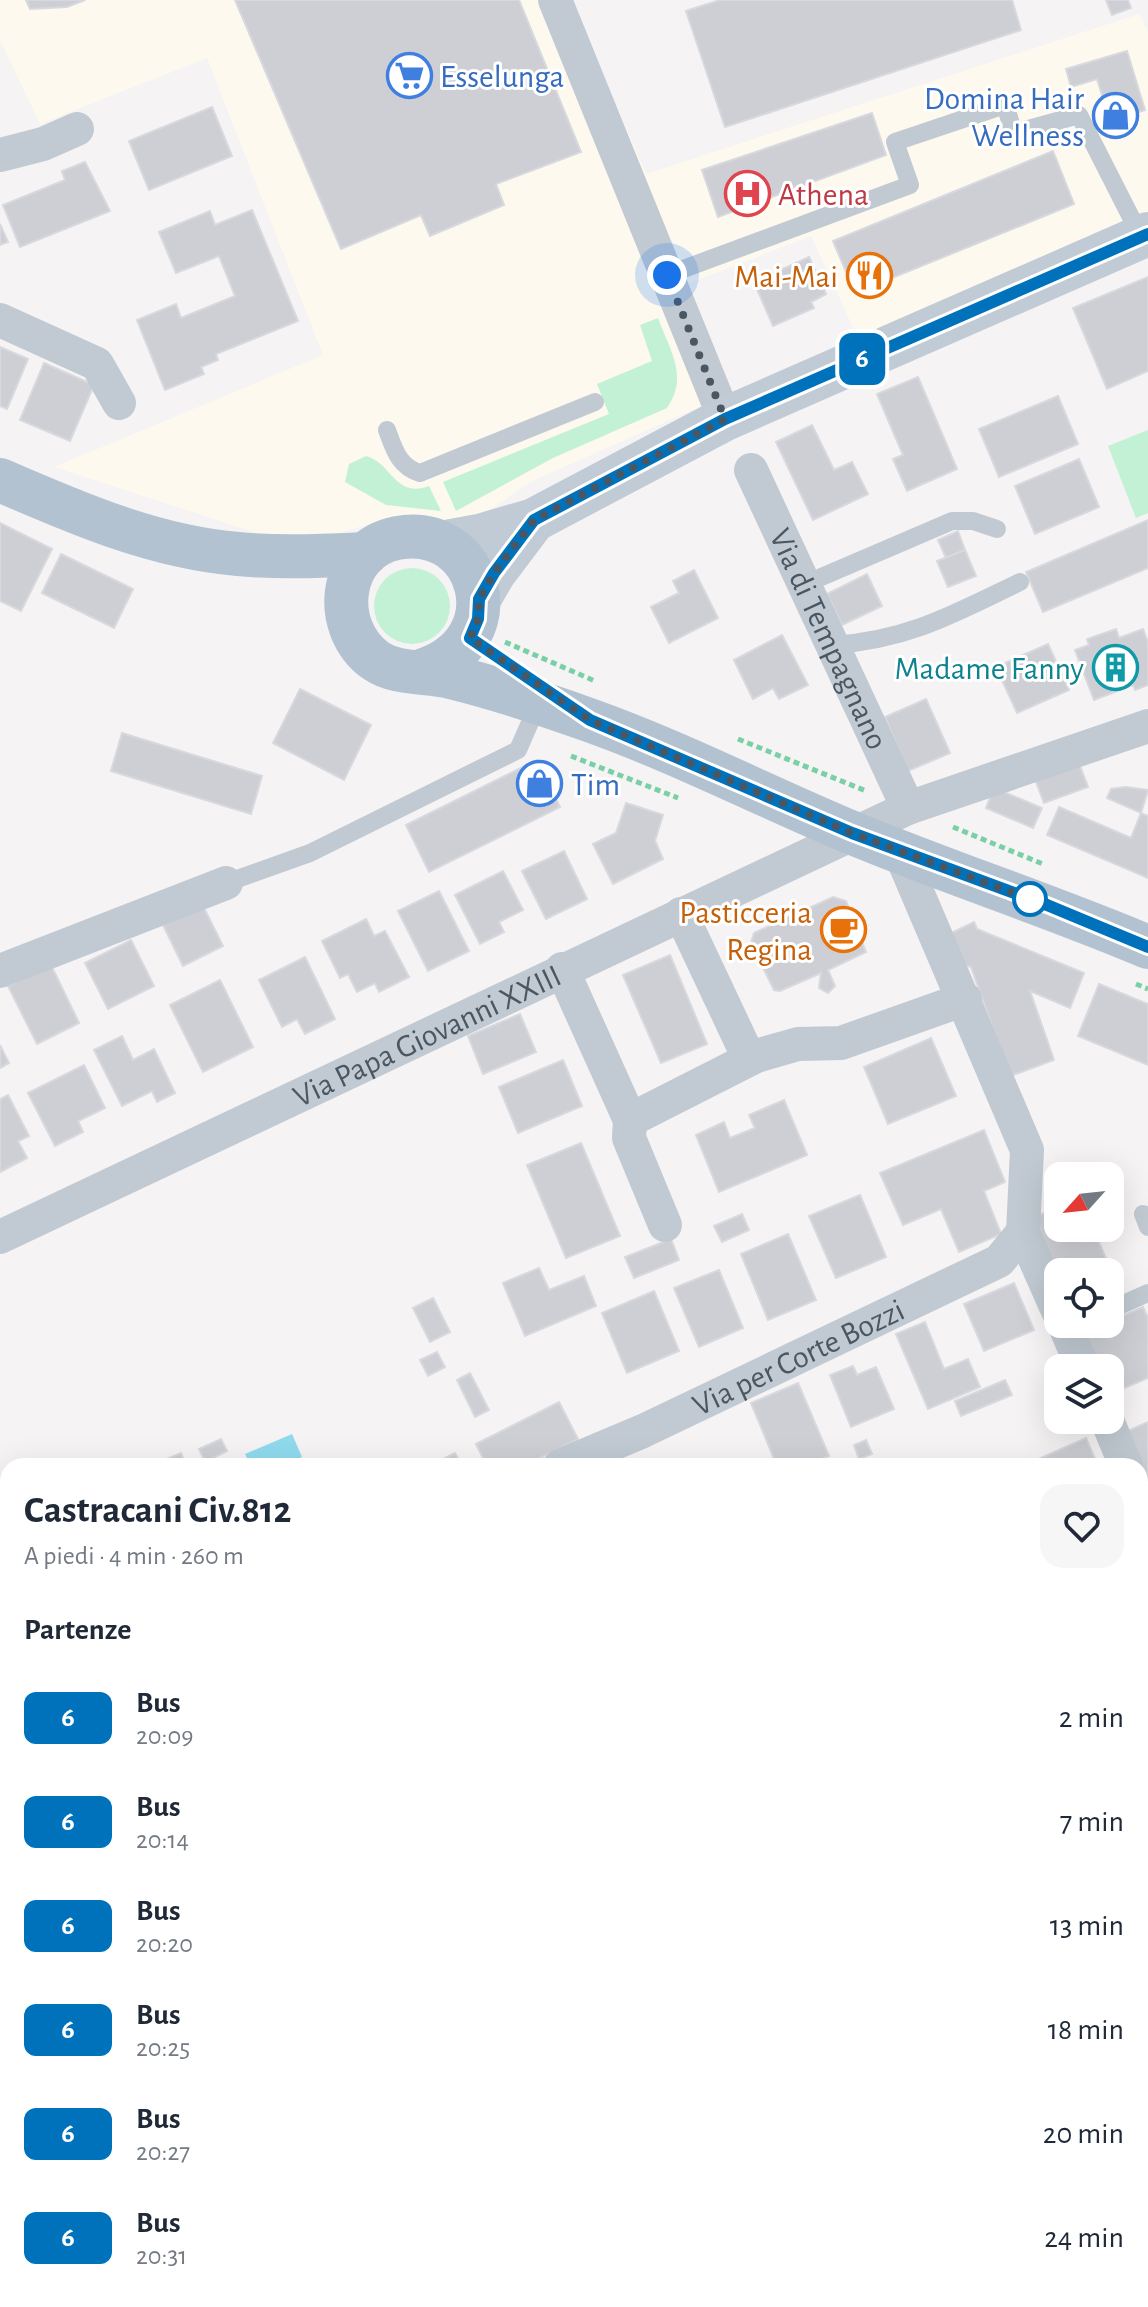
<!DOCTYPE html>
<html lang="it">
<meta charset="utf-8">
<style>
:root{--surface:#fff;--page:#f6f6f7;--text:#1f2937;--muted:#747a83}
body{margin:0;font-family:"Alegreya Sans",sans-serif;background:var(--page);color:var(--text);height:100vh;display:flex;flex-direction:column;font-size:30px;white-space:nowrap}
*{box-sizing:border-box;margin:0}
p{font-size:26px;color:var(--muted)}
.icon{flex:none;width:44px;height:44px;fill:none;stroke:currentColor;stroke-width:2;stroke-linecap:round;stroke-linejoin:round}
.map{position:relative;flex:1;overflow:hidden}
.side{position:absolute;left:0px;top:1458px;width:1148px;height:850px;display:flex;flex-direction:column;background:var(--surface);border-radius:24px 24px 0 0;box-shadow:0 8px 32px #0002}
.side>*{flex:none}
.badge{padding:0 16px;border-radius:12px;font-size:28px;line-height:52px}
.needle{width:52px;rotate:243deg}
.fabs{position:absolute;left:1044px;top:1162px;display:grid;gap:16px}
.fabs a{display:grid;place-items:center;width:80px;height:80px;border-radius:16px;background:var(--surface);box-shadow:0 8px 32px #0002;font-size:40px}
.you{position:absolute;width:40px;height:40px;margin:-20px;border:6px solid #fff;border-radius:50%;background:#1a73e8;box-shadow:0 0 0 12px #1a73e833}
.map>.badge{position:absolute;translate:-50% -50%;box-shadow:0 0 0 4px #fff}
h2{padding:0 24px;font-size:30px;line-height:72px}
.round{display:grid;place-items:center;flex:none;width:84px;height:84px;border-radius:24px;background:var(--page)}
.head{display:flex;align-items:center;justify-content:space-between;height:136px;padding:0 24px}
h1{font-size:38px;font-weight:700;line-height:60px}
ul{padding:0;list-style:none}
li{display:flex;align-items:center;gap:24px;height:104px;padding:0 24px}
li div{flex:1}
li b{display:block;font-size:30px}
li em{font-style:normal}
li .badge{min-width:88px;font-weight:700;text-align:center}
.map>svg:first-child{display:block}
.commercial{fill:#fdf9ef}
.green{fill:#c3f1d5}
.water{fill:#90daee}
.building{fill:#cdcfd5;stroke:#d7d9de;stroke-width:2}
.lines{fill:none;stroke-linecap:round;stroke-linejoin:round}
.path{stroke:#7ad0a6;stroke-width:5;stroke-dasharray:6 4;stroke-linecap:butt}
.service{stroke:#c1cad2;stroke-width:18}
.minor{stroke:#c1cad2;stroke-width:34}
.secondary{stroke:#c1cbd6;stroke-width:44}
.primary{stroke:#b3c2d1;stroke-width:44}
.rail{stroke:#b5b8bd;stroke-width:6}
.line-casing{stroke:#fff;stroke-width:18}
.line{stroke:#0072bc;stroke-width:12}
.walk{stroke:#4a5661;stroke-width:8;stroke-dasharray:0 14.4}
.stop-dot{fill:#fff;stroke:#0072bc;stroke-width:4}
.labels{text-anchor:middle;stroke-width:6;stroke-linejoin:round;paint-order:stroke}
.shop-label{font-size:32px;fill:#366cbe;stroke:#fff;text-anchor:start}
.health-label{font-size:32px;fill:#be3a42;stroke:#fff;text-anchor:start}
.food-label{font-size:32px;fill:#c56008;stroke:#fff;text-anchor:end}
.street-label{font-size:32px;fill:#4a5661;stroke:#fff}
.culture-label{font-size:32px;fill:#0d838f;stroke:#fff;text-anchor:end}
</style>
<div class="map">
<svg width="1148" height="2307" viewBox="0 0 1148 2307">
<rect width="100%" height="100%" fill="#f5f3f3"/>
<path class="commercial" d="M0,0H570L646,174L1139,14L1148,32V212L859,341L811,236L690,283L729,394L532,481L468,525L393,517L312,541L272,538L54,467L323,355L207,58L40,124L0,40Z"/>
<g class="green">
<path d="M658,318C670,351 689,376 667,408L553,458L456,511L443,482L609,414L597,384L652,361L640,325Z"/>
<path d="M1148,430V513L1136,518L1108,446Z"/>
<path d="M366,456C391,462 395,499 429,486L441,511L386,505L345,482L349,464Z"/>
<circle cx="412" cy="606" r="38"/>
<path d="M0,1875L8,1881V2030L0,2032Z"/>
<path d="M0,2145L8,2162V2300H288L299,2307H0Z"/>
</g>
<path class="water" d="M292,1434L302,1457L282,1466H251L245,1454Z"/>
<g class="building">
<path d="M26,0H85L67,7L30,9Z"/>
<path d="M235,0H519L581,152L496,184L504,205L430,236L421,215L341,249Z"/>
<path d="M720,0H1012L1021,30L725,127L686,11Z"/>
<path d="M1106,0H1128L1131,8L1112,15Z"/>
<path d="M1127,51L1145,110L1110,121L1097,79L1071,87L1066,69Z"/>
<path d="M212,107L232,156L149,190L129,141Z"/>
<path d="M872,113L886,155L718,217L702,170Z"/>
<path d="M1053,151L1074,204L855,293L833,241Z"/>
<path d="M85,162L110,211L20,247L3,205L65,180L62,171Z"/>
<path d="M252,210L298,321L216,354L218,360L201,367L204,374L165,390L137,320L176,304L181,318L235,296L219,256L176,273L159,232L210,211L215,225Z"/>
<path d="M0,224L8,242L0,245Z"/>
<path d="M809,257L826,294L811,302L814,308L773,326L754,282Z"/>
<path d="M1148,277V371L1107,389L1073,308Z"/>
<path d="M0,347L28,359L7,409L0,406Z"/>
<path d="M44,363L94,385L70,441L20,420Z"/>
<path d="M918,377L957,469L907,491L893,459L903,455L877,394Z"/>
<path d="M1058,396L1078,444L999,477L979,429Z"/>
<path d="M812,425L834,470L852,462L868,494L813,520L776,442Z"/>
<path d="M1079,459L1099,507L1035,534L1015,486Z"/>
<path d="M1148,520V568L1043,612L1026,572Z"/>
<path d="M0,523L52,549L21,611L0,601Z"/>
<path d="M958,531L965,550L946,558L938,540Z"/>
<path d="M965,550L976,576L948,587L937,561Z"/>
<path d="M61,554L133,589L114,628L42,593Z"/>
<path d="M694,570L718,618L669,643L651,607L679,593L673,581Z"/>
<path d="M867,574L882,606L842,625L827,594Z"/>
<path d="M1116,629L1119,638L1143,629L1148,642V685L1135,690L1133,685L1094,700L1075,650L1089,645L1087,639Z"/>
<path d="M782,635L808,685L779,699L773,688L753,699L734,660Z"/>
<path d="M1048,644L1069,690L1017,713L996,667Z"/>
<path d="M300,689L371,725L344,780L273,743Z"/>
<path d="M926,699L950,753L908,771L885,717Z"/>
<path d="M122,733L262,776L251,814L111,771Z"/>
<path d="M1077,758L1088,787L1044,803L1033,774Z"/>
<path d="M537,760L560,807L429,872L406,825Z"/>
<path d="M1126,787L1148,790L1141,813L1107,798L1111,789Z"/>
<path d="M994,788L1042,808L1033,828L986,808Z"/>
<path d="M626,803L663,815L655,841L663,859L613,884L593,844L616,833Z"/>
<path d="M1059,807L1131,838L1141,813L1148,816V878L1047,835Z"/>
<path d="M564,851L587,899L546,919L522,871Z"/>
<path d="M503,871L523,910L499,922L504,932L480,944L455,895Z"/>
<path d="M439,891L469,951L428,971L398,911Z"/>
<path d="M833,897L846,901L866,952L828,970L835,986L828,993L819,988L821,973L780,991L774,990L751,943L754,933Z"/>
<path d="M203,906L223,946L183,966L163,925Z"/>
<path d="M366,919L374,936L385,931L409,977L379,992L375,983L357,992L348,974L340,978L322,941Z"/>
<path d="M974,922L977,929L1084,973L1070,1008L1030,991L1054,1060L1010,1076L971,967L963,964L949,934Z"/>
<path d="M131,940L154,986L108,1009L85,963Z"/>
<path d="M670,955L707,1044L661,1063L623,975Z"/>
<path d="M305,957L335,1019L305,1034L297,1019L282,1027L259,980Z"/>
<path d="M51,965L79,1023L37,1044L8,986Z"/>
<path d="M220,980L253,1047L203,1072L170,1005Z"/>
<path d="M1099,984L1148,1004V1065L1078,1036Z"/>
<path d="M520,1014L536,1052L483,1074L468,1036Z"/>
<path d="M122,1036L133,1060L154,1049L175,1093L157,1102L152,1091L122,1106L94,1050Z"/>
<path d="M931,1038L956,1096L888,1124L864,1067Z"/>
<path d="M0,1045L9,1063L0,1068Z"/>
<path d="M563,1060L582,1106L518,1133L499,1087Z"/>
<path d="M84,1065L105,1108L78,1121L83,1132L55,1146L28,1093Z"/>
<path d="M8,1095L29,1136L18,1141L27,1158L0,1172V1099Z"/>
<path d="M784,1100L807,1155L719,1192L696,1135L724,1122L730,1138L755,1128L749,1115Z"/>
<path d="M984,1130L1005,1182L984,1191L1001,1234L959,1252L941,1209L903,1225L880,1173Z"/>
<path d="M581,1143L620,1236L566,1258L527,1165Z"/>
<path d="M860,1195L886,1257L836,1278L809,1216Z"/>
<path d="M1058,1207V1228H1093L1121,1294L1110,1299V1272H1058L1035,1217Z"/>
<path d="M742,1214L749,1230L722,1242L714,1226Z"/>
<path d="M788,1234L816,1300L768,1320L741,1254Z"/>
<path d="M671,1239L679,1260L634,1278L625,1257Z"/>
<path d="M539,1268L549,1290L584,1276L596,1306L525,1336L503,1283Z"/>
<path d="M719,1270L743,1328L699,1347L674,1288Z"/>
<path d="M1014,1283L1034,1330L984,1351L964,1304Z"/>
<path d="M654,1291L679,1351L627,1373L602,1313Z"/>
<path d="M433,1298L450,1332L430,1342L413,1308Z"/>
<path d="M1143,1307L1148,1318V1378L1110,1394V1368H1094L1080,1334Z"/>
<path d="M925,1322L944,1369L968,1359L980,1387L928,1409L896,1334Z"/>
<path d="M437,1352L445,1367L428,1376L420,1360Z"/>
<path d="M853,1366L857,1375L876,1367L894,1409L851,1427L830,1375Z"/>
<path d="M470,1373L489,1410L475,1417L457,1380Z"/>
<path d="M1005,1380L1012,1395L961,1416L955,1401Z"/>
<path d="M798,1383L829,1456L805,1466H777L751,1403Z"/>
<path d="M559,1402L578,1439L524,1466H487L476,1444Z"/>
<path d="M1148,1422V1492L1123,1433Z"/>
<path d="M1086,1438L1098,1466H1023Z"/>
<path d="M221,1439L227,1451L205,1462L199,1449Z"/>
<path d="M866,1440L872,1454L859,1459L854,1445Z"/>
<path d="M181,1453L186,1466H150Z"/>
<path d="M455,1453L462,1466H429Z"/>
<path d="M0,1482L8,1498V1503L0,1507Z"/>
<path d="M0,1549L8,1565V1595L0,1599Z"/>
<path d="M1140,1563L1148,1582V1596L1140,1599Z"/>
<path d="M1148,1668V1698L1140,1701V1671Z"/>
<path d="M0,1705L8,1718V1801L5,1803L0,1795Z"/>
<path d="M1144,1789L1148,1793V1859L1140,1853V1794Z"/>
<path d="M1148,1892V1977L1140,1971V1903Z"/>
<path d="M1140,2027L1148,2043V2086L1140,2090Z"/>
<path d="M1140,2168L1148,2182V2223L1140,2228Z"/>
<path d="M352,2300H365L374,2307H352L349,2304Z"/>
<path d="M429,2300H453L447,2307H437Z"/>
<path d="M853,2300H932L931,2306L934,2307H852Z"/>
<path d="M1026,2300H1090L1089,2307H1025Z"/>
</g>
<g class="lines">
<g class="path">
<path d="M505,642L595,681"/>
<path d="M738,739L866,791"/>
<path d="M571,756L678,798"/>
<path d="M953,827L1043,864"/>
<path d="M1136,984L1148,989"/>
</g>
<g class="service">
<path d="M667,275L910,185L895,142L1005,105L1014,133L1079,115L1141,237"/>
<path d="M387,430C394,449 399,467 420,473L595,402"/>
<path d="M805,584L952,521H973L997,529"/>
<path d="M833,645C908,640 954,614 1020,582"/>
<path d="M226,883L310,853L518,750L538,704"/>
<path d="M1143,1214L1148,1227"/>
<path d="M1110,1310L1148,1293"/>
<path d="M0,1825L8,1819"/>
<path d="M471,2307L480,2300"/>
</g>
<g class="minor">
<path d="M555,0L725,419"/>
<path d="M0,155L43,144L77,129"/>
<path d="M0,320L97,364L119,403"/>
<path id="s1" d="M751,470L908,808"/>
<path d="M900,852L1027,1150L1023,1232L1058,1311"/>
<path d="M681,914L746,1052L756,1056L798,1044L841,1043L965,999"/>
<path d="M562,969L630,1120L756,1056"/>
<path d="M0,971L226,883"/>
<path d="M630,1120L629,1138L665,1225"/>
<path id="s2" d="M0,1237L908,808L1148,726"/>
<path d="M1064,1324L1083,1368"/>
<path d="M1107,1420L1126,1466"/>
<path id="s3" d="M560,1466L643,1431L999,1261L1023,1232"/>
<path d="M1140,1501L1148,1520"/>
<path d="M0,1689L8,1685"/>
<path d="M1140,1759L1148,1756"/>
<path d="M0,1846L8,1852"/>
<path d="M1140,2155L1148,2151"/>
<path d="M582,2300L590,2307"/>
</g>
<g class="secondary">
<path d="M441,543L479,536L534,520L725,419L1148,234"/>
<path d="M479,599L494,573L534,520"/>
</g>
<g class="primary">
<path d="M0,480C76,513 154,547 238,554C280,558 324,556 366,554"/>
<path d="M421,671C516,642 482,522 397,538C337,550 331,628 375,660C396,675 426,671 451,677C497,688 544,704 589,720C679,752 766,797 855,834C952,874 1051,906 1148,947"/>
</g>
<g class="rail">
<path d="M1140,1643L1148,1640"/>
<path d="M0,2059L8,2056"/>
</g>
</g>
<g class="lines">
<defs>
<path id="line" d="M1148,234L725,419L534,520L494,573L479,599L478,619L470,638L590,720L852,833L1047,905L1148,947"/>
</defs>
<use href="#line" class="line-casing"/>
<use href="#line" class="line"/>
<path class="walk" d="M667,275L725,419L534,520L494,573L479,599L478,619L470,638L590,720L852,833L1030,899"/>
</g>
<defs>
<symbol id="supermarket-ring" viewBox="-11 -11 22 22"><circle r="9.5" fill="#fff" stroke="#3f7fe0" stroke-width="1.5"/><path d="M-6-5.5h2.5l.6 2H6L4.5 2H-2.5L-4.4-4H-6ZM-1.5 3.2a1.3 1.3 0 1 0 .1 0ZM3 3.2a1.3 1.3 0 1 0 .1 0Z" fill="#3f7fe0"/></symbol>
<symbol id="shop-ring" viewBox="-11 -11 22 22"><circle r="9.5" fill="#fff" stroke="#3f7fe0" stroke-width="1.5"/><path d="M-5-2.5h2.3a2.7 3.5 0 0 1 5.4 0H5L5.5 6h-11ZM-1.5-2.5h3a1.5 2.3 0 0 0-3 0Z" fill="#3f7fe0"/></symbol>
<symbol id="hospital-ring" viewBox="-11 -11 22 22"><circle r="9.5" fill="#fff" stroke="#e0444e" stroke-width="1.5"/><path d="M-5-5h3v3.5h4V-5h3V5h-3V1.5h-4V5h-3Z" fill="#e0444e"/></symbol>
<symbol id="restaurant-ring" viewBox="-11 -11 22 22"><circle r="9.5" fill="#fff" stroke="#e8710a" stroke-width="1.5"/><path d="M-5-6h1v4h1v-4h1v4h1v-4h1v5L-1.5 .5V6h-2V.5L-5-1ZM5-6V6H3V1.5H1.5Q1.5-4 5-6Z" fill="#e8710a"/></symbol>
<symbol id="building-ring" viewBox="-11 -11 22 22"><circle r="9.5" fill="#fff" stroke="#0f9aa8" stroke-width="1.5"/><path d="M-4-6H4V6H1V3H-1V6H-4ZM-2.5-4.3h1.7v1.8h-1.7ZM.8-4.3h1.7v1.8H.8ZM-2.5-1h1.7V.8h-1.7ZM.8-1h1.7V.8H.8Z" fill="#0f9aa8"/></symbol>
<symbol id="cafe-ring" viewBox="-11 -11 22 22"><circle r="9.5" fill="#fff" stroke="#e8710a" stroke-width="1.5"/><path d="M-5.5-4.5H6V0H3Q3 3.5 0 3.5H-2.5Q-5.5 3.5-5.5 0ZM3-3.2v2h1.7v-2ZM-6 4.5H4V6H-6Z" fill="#e8710a"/></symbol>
</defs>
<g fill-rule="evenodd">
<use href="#supermarket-ring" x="384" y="50" width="51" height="51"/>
<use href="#shop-ring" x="1090" y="90" width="51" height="51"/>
<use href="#hospital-ring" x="722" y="168" width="51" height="51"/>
<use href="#restaurant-ring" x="844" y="250" width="51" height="51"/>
<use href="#building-ring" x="1090" y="642" width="51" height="51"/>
<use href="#shop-ring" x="514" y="758" width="51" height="51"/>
<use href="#cafe-ring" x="818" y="904" width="51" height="51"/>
</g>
<circle class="stop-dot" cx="1030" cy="899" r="16"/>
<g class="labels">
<g class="shop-label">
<text x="440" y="87">Esselunga</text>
<text x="1084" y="109" text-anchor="end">Domina Hair<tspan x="1084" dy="37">Wellness</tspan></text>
<text x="571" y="795">Tim</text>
</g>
<g class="health-label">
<text x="778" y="205">Athena</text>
</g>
<g class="food-label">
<text x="838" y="287">Mai-Mai</text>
<text x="812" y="923">Pasticceria<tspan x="812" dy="37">Regina</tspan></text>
</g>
<g class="street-label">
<text dy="11" stroke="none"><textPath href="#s1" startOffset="186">Via di Tempagnano</textPath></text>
<text dy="11" stroke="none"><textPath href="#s2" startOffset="472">Via Papa Giovanni XXIII</textPath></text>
<text dy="11" stroke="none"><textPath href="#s3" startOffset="262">Via per Corte Bozzi</textPath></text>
</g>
<g class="culture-label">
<text x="1084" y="679">Madame Fanny</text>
</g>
</g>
</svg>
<div class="fabs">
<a><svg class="needle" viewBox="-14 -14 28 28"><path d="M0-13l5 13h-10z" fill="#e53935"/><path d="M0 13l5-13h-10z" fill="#747a83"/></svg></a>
<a><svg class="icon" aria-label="locate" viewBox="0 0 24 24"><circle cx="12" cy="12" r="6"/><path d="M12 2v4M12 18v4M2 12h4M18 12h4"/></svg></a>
<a><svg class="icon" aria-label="layers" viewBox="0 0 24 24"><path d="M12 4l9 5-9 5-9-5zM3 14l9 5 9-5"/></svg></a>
</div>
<div class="you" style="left:667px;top:275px"></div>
<b class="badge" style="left:862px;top:359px;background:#0072bc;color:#fff">6</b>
<section class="side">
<div class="head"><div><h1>Castracani Civ.812</h1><p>A piedi · 4 min · 260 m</p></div><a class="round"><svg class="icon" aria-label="heart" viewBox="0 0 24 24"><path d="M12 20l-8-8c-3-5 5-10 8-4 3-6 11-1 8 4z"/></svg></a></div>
<h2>Partenze</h2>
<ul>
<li><span class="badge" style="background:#0072bc;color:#fff">6</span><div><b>Bus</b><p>20:09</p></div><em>2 min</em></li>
<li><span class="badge" style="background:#0072bc;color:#fff">6</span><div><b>Bus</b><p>20:14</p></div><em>7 min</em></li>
<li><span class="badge" style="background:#0072bc;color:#fff">6</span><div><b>Bus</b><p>20:20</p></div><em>13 min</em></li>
<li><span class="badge" style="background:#0072bc;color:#fff">6</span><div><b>Bus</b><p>20:25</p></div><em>18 min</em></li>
<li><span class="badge" style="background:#0072bc;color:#fff">6</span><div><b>Bus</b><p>20:27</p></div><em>20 min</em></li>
<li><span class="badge" style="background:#0072bc;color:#fff">6</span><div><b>Bus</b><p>20:31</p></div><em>24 min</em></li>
</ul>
</section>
</div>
